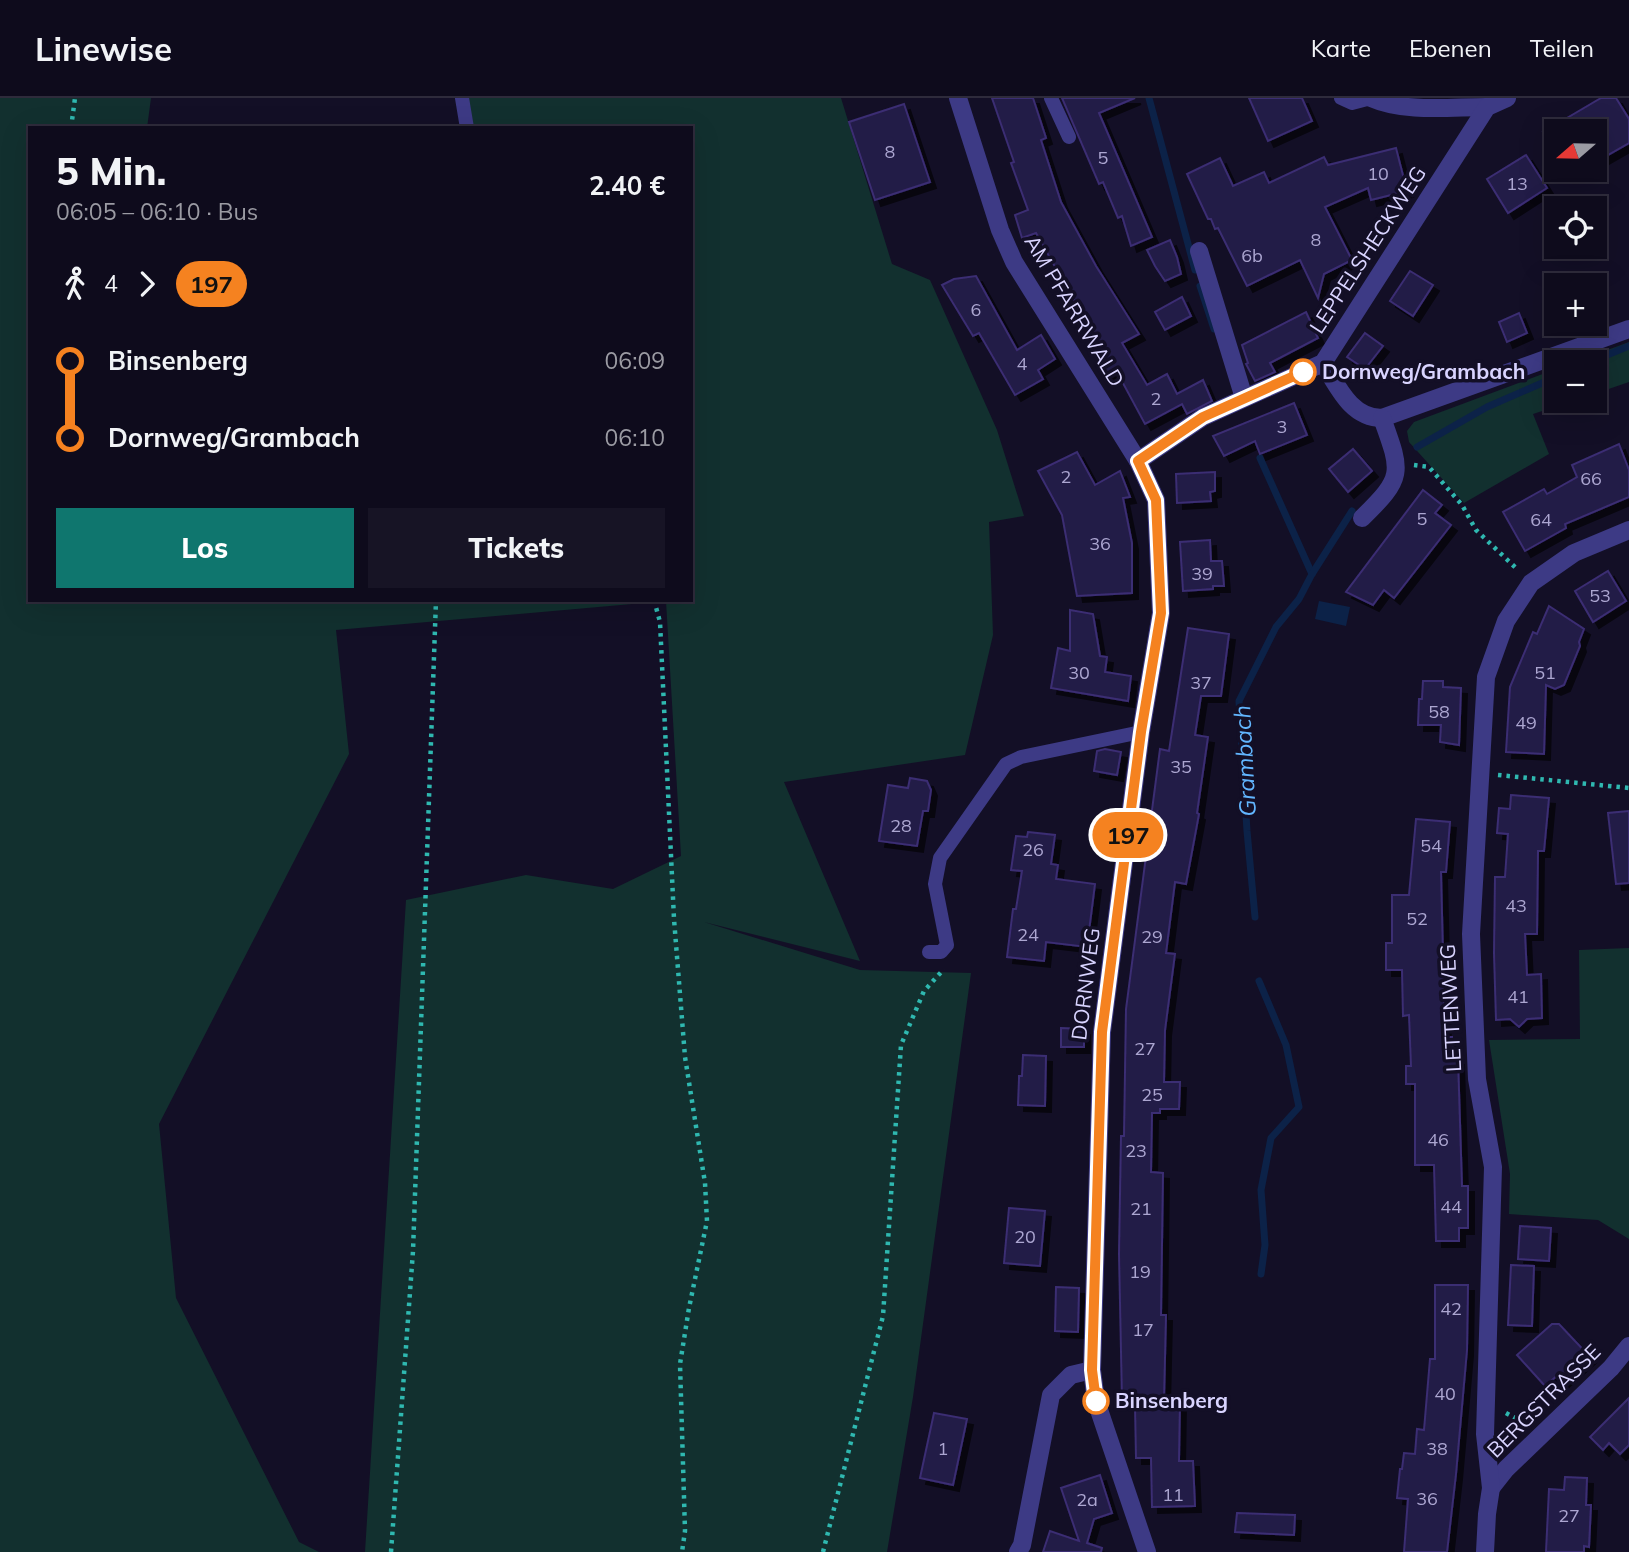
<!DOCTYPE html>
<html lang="de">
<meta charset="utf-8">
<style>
:root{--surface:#0e0b1c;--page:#171425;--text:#f1f3f6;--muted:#9b9ba3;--line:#2e2b3b;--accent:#0f766e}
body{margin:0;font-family:Mulish,sans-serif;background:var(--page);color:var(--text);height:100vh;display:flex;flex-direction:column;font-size:26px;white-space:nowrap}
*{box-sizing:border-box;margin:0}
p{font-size:23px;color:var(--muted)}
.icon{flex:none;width:38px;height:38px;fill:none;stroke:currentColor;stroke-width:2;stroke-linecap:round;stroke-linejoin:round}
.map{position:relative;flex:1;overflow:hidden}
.panel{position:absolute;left:28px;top:28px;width:665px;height:476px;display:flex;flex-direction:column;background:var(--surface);border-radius:0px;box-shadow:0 7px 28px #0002,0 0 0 2px var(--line)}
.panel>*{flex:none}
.badge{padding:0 14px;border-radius:23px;font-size:24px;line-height:46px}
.needle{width:46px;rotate:250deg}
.tools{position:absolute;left:1544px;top:21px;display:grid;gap:14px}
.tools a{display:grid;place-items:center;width:63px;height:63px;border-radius:0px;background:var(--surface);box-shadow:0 7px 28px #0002,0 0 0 2px var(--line);font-size:35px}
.map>.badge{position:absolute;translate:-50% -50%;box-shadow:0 0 0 4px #fff}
.legs{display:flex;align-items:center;gap:10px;height:77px;padding:0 28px;font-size:23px}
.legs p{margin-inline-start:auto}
.overview{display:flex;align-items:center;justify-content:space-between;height:119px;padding:0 28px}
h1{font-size:38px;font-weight:800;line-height:52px}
.action{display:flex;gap:14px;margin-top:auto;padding:14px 28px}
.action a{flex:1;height:80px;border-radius:0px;background:var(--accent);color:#fff;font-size:28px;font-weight:800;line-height:80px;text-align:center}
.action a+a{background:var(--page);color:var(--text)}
ul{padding:0 28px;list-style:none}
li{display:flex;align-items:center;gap:24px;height:77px;font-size:26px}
li i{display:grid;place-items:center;width:10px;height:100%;margin:0 9px;background:currentColor}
li i::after{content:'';width:18px;height:18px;margin:-9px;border:5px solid;border-radius:50%;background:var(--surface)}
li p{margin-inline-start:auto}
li:first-child i{background:linear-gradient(#0000 50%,currentColor 0)}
li:last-child i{background:linear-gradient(currentColor 50%,#0000 0)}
header{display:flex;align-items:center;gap:42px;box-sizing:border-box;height:98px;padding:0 35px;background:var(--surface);border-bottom:2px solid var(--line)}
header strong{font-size:33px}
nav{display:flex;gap:38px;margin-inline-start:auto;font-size:24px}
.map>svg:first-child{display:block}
.green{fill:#12302f}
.water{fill:#0c2248}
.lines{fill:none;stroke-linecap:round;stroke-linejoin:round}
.stream{stroke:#0c2248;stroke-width:7}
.building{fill:#241b47;stroke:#3b2d73;stroke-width:2;filter:url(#shadow)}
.path{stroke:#2fb8b0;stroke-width:4.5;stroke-dasharray:3.5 5;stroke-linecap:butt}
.lane{stroke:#3d3a85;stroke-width:14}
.street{stroke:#3d3a85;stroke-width:18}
.line-1-casing{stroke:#fff;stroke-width:16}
.line-1{stroke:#f58220;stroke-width:10}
.stop-1-dot{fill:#fff;stroke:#f58220;stroke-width:3.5}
.labels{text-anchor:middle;stroke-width:7;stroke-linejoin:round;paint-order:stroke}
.number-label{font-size:18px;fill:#aca6d1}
.street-label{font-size:21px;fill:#d9d4ff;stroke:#130f26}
.stop-label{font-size:21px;font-weight:bold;fill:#d9d4ff;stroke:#130f26;text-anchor:start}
.water-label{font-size:23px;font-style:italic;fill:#62b6ff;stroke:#130f26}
</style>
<header>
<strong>Linewise</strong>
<nav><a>Karte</a><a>Ebenen</a><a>Teilen</a></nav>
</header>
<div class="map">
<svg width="1629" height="1454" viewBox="0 0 1629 1454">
<defs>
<filter id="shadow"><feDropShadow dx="6" dy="6" stdDeviation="0" flood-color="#0009"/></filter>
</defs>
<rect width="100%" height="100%" fill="#130f26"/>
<g class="green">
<path d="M0,0H151L147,30H30V502H691V30H472L468,0H841L892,166L930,182L997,332L1024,418L989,424L993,537L965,657L784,684L860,863L704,824L860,872L971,875L913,1299L887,1454H365L406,802L526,777L613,791L681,758L666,503L336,532L349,656L159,1026L176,1200L299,1444L319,1454H0Z"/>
<path d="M1629,244V284L1594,296V264H1575Z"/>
<path d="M1556,271V303H1573L1533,316L1549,356L1464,405L1409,344L1407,333L1414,324Z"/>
<path d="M1629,850V1141L1598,1122L1509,1116L1510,1076L1489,942L1580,941L1579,852Z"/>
</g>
<path class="water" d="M1319,503L1350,509L1346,528L1315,521Z"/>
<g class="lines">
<g class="stream">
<path d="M1149,0L1195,172"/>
<path d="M1200,188L1214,231"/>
<path d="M1590,264L1629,248"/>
<path d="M1417,349L1487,309L1556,279"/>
<path d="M1260,360L1312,476"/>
<path d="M1255,819L1247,733L1239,603L1276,529L1299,501L1312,476L1352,413"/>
<path d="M1259,883L1286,947L1299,1009L1271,1040L1261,1092L1265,1147L1261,1176"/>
</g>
</g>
<g class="building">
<path d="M992,0H1033L1046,40L1041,42L1061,104L1096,168L1139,236L1122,245L1147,287L1167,276L1177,296L1203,282L1212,303L1187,316L1182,306L1145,326L1117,274L1109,278L1099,258L1102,256L1079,216L1081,215L1036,135L1022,140L1015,117L1028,112L1011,65L1014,64Z"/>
<path d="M1062,0H1135L1099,15L1152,139L1131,148L1122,118L1118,120L1103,84L1099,86Z"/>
<path d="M1249,0H1302L1312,23L1268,43Z"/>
<path d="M1601,0H1616L1629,21V45L1594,65V33H1545Z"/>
<path d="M904,6L930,84L875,102L849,24Z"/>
<path d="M1396,50L1407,93L1371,102L1368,90L1325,109L1352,162L1324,176L1318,200L1300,162L1247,188L1218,130L1215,131L1211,121H1208L1187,76L1220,60L1233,88L1264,74L1269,85L1324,59L1328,67Z"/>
<path d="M1526,57L1547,90L1508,115L1487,81Z"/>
<path d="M1170,142L1177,159L1181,176L1165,183L1155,168L1147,152Z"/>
<path d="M1410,173L1433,187L1413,218L1390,203Z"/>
<path d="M976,178L1017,252L1041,237L1055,261L1038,272L1043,281L1015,297L979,235L973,238L942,187L954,181Z"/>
<path d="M1182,199L1191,218L1165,232L1155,214Z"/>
<path d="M1306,214L1318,240L1270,265L1275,274L1255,283L1246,266L1248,265L1242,247Z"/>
<path d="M1519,215L1527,235L1507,244L1499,224Z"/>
<path d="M1365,235L1383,248L1365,271L1347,259Z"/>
<path d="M1294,305L1307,337L1260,356L1255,343L1224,358L1213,338Z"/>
<path d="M1619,346L1629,372V399L1565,426L1566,430L1525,453L1503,414L1544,391L1547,396L1577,379L1572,367Z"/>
<path d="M1353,351L1372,373L1348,394L1329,371Z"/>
<path d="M1077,354L1095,387L1120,373L1130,399L1123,400L1132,445V495L1077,498L1062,417L1038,373Z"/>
<path d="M1215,374V393L1210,394L1211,403L1177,405L1176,376Z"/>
<path d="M1423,392L1442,407L1435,415L1451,427L1394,500L1384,492L1373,507L1346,494Z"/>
<path d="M1210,442L1211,463H1222L1224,488H1213V491L1183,493L1180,444Z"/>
<path d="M1608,473L1626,503L1593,524L1575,493Z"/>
<path d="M1549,508L1584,531L1579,544L1580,548L1564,587L1555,591L1546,587L1544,656L1506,654L1510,589L1533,534L1537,536Z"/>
<path d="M1070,512L1093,516L1100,558L1107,559L1105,574L1131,578L1128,603L1051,590L1058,550L1070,553Z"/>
<path d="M1188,530L1229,536L1221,598H1201L1195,637L1208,639L1197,715L1199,716L1186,786L1175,784L1166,855L1175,856L1165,932L1164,984H1180L1179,1011H1160V1015H1152L1151,1074L1163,1075L1161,1217H1166L1164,1302H1180L1179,1363H1193L1195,1408L1152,1409L1151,1360H1136L1135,1307H1130V1302H1122L1119,1156L1121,1038H1124L1126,911L1160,651L1169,653Z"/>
<path d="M1423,583H1443V589L1461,590L1459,647L1440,644L1441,627H1418L1419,601H1422Z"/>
<path d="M1105,651L1121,654L1117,677L1094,673L1097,653Z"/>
<path d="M910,680L927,683L931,692L928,713H923L917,748L879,743L888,687L908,690Z"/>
<path d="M1511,697L1549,700L1544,753H1538L1537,836H1525L1527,877L1541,876L1542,920L1527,921L1519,929L1510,921L1496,922L1494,855L1495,779H1505L1508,736L1497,735L1499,710L1510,711Z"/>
<path d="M1629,713V785L1616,786L1608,715Z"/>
<path d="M1416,721L1450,724L1446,774H1441L1445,939H1452L1453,961H1458L1462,1088H1468V1130H1459V1143H1436L1434,1067H1415V986H1406V968H1411L1409,917L1403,918L1402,872H1386V845H1392V797H1409Z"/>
<path d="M1028,734L1055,737L1051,766L1058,767L1056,781L1095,786L1087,849L1046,844L1044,863L1007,859L1013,811H1016L1022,773L1011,772L1016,738L1027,739Z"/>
<path d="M1061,930L1084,931V949H1061Z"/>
<path d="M1023,957L1046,958L1045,1008L1018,1007L1019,981V978H1022Z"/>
<path d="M1009,1110L1045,1113L1040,1168L1004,1165Z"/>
<path d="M1520,1128L1551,1130L1549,1163L1518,1161Z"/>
<path d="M1511,1167L1534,1168L1532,1228L1508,1227Z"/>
<path d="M1435,1187H1468L1467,1252L1456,1376L1447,1454H1404L1408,1401L1397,1400L1400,1371H1402L1404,1355L1415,1356L1417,1331L1424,1332L1430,1261H1435Z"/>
<path d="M1056,1189L1079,1190L1078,1234L1055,1233Z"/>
<path d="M1552,1226H1559L1590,1259L1563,1283L1558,1277L1545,1288L1517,1257Z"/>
<path d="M1629,1300V1347L1620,1356L1609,1345L1603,1352L1590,1339Z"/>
<path d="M934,1315L967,1321L953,1387L920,1380Z"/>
<path d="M1100,1377L1112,1415L1094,1421L1087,1445L1102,1450L1101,1454H1043L1050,1433L1079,1443L1061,1390Z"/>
<path d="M1565,1379L1587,1380L1586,1407H1591L1589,1449L1584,1448V1454H1546L1549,1391L1564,1392Z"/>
<path d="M1237,1415L1295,1417L1294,1437L1235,1434Z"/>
</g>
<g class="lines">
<g class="path">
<path d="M71,30L75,0"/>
<path d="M1414,367L1429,369L1462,407L1476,432L1518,472"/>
<path d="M654,502L660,524L674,821L685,959L705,1085L707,1123L689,1210L680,1266L685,1433L682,1454"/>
<path d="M1498,677L1629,690"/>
<path d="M1506,1315L1526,1326"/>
<path d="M391,1454L413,1153L436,502"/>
<path d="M823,1454L883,1218L901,947L924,893L944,871"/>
</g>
<g class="lane">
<path d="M462,0L467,30"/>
<path d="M1051,0L1069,39"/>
<path d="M1341,0L1352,5L1371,0"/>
<path d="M929,854H941L947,847L935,786L940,760L1006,666L1021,659L1141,634"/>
</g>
<g class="street">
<path d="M958,0L1000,132L1014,164L1138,363L1156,402L1161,515L1141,634L1102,934L1092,1272L1096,1303L1147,1454"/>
<path d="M1371,0C1405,15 1450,9 1487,9"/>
<path d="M1199,153L1244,300"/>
<path d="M1323,265C1338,289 1351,320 1382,320L1629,231"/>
<path d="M1138,363L1203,319L1323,265L1487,9L1507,0"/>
<path d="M1362,420C1404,379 1402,375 1382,320"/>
<path d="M1491,1390L1506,1371L1611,1270L1629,1248"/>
<path d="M1018,1454L1022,1447L1051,1297L1071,1277L1092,1272"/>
<path d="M1485,1454L1487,1416L1491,1390L1485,1336L1493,1069L1477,981L1471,836L1486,579L1506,523L1531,485L1574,455L1629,432"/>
</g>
</g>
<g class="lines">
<defs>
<path id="line-1" d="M1096,1303L1092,1272L1102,934L1141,634L1161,515L1156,402L1138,363L1203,319L1303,274"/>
</defs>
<use href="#line-1" class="line-1-casing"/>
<use href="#line-1" class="line-1"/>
</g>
<g class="stop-1-dot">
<circle cx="1303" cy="274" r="12"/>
<circle cx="1096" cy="1303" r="12"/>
</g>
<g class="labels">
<g class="number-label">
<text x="890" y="60">8</text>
<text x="1103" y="66">5</text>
<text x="1378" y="82">10</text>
<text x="1517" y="92">13</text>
<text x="1316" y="148">8</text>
<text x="1252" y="164">6b</text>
<text x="976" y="218">6</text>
<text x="1022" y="272">4</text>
<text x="1156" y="307">2</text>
<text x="1282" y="335">3</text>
<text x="1066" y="385">2</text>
<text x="1591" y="387">66</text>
<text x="1422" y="427">5</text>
<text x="1541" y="428">64</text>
<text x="1100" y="452">36</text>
<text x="1202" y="482">39</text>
<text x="1600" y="504">53</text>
<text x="1079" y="581">30</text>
<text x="1545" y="581">51</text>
<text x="1201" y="591">37</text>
<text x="1439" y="620">58</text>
<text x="1526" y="631">49</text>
<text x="1181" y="675">35</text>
<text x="901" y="734">28</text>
<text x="1431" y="754">54</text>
<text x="1033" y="758">26</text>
<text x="1516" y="814">43</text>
<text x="1417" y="827">52</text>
<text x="1028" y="843">24</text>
<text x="1152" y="845">29</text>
<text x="1518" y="905">41</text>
<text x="1145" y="957">27</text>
<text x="1152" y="1003">25</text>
<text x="1438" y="1048">46</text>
<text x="1136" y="1059">23</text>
<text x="1451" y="1115">44</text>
<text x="1141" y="1117">21</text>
<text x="1025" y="1145">20</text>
<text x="1140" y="1180">19</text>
<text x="1451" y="1217">42</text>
<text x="1143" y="1238">17</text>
<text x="1445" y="1302">40</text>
<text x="943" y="1357">1</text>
<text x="1437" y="1357">38</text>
<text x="1173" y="1403">11</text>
<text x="1427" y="1407">36</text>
<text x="1087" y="1408">2a</text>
<text x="1569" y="1424">27</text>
</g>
<g class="street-label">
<text transform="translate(1368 152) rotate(-57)" y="7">LEPPELSHECKWEG</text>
<text transform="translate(1074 213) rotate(59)" y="7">AM PFARRWALD</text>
<text transform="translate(1086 886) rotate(-83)" y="7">DORNWEG</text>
<text transform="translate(1451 910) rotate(-93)" y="7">LETTENWEG</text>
<text transform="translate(1544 1303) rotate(-45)" y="7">BERGSTRASSE</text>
</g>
<g class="stop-label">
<text x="1322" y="281">Dornweg/Grambach</text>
<text x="1115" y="1310">Binsenberg</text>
</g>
<g class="water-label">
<text transform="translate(1245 663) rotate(-93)" y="8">Grambach</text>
</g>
</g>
</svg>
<div class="tools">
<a><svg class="needle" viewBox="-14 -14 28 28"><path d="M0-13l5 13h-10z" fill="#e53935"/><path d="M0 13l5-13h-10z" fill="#9b9ba3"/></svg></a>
<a><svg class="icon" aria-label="locate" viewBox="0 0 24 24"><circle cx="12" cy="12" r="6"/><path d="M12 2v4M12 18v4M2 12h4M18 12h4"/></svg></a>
<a>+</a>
<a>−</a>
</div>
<b class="badge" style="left:1128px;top:737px;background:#f58220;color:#111">197</b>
<section class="panel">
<div class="overview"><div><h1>5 Min.</h1><p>06:05 – 06:10 · Bus</p></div><b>2.40 €</b></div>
<div class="legs"><svg class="icon" aria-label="walk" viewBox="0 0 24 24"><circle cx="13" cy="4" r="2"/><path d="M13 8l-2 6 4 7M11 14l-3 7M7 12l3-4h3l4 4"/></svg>4<svg class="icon" aria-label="forward" viewBox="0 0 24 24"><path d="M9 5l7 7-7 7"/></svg><b class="badge" style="background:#f58220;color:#111">197</b></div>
<ul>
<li><i style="color:#f58220"></i><b>Binsenberg</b><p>06:09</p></li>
<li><i style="color:#f58220"></i><b>Dornweg/Grambach</b><p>06:10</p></li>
</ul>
<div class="action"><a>Los</a><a>Tickets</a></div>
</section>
</div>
